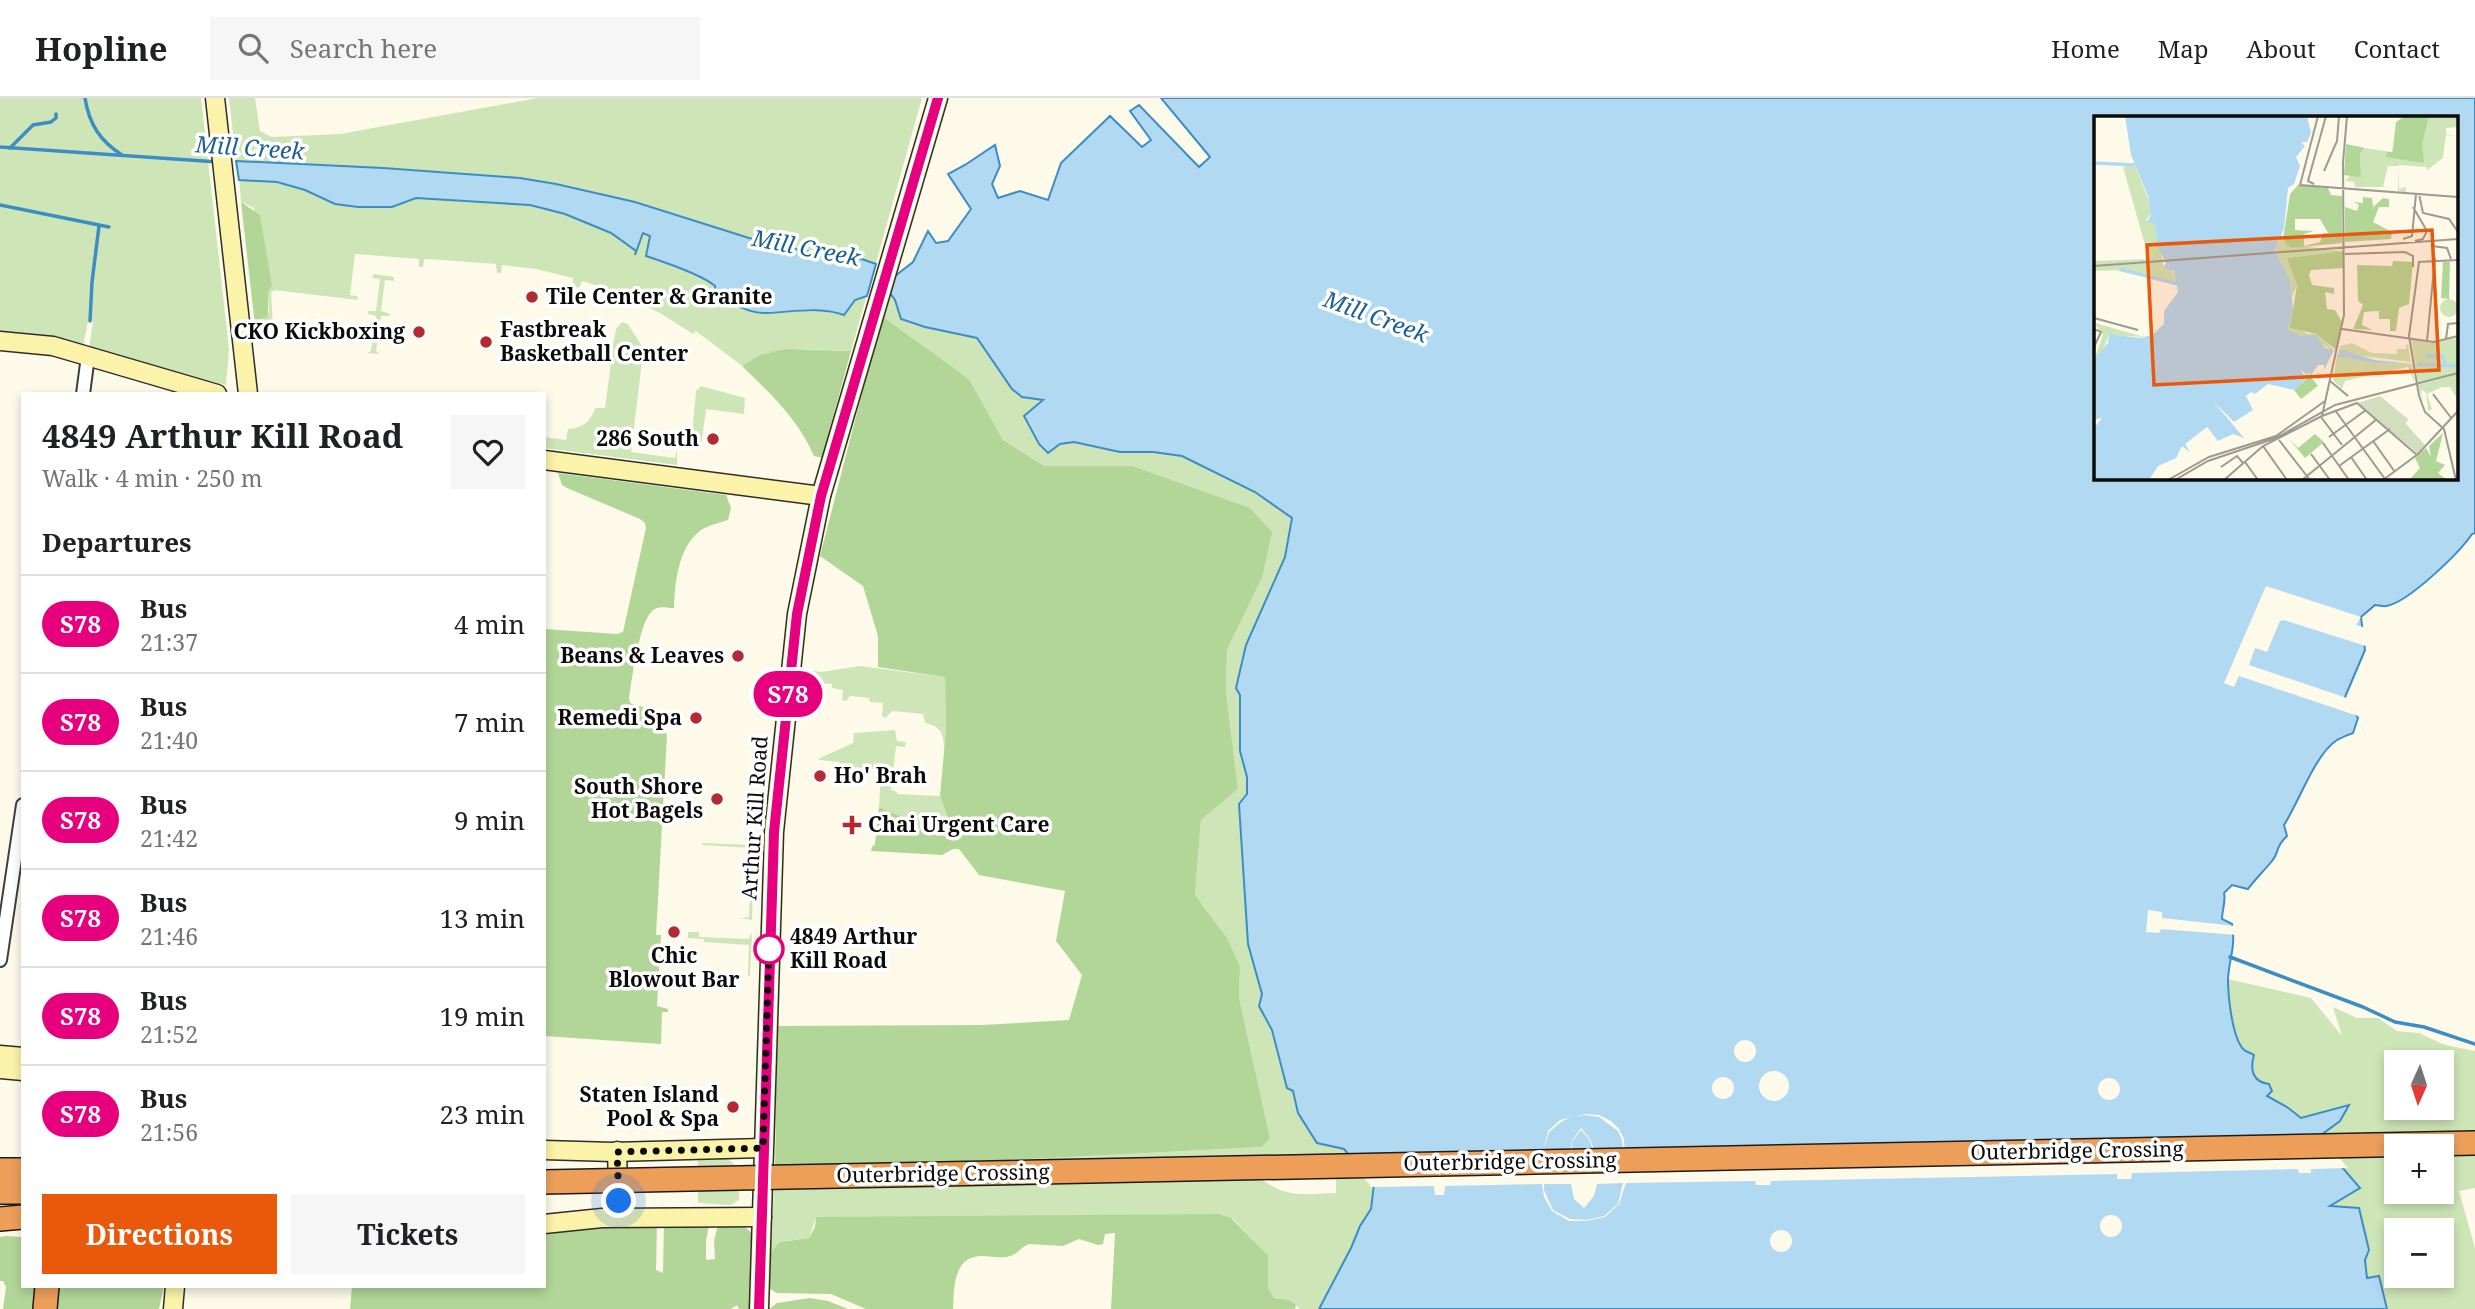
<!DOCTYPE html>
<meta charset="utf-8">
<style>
:root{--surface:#fff;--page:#f6f6f6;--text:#202124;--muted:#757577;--line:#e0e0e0;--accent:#ea580c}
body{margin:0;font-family:"Noto Serif",serif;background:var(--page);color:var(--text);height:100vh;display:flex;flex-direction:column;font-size:26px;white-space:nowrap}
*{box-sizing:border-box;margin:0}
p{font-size:23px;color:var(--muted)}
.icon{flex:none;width:38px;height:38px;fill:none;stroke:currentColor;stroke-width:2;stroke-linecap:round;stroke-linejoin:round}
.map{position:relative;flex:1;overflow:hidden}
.sheet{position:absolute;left:21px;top:294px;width:525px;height:896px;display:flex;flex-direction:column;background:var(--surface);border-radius:0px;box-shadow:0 4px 10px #0003}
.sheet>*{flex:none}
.badge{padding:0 14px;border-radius:23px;font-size:24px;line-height:46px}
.needle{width:46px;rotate:183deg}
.fabs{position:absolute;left:2384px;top:952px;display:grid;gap:14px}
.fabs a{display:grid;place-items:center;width:70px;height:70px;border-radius:0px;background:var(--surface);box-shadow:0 4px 10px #0003;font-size:35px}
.you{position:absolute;width:35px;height:35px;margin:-18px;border:5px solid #fff;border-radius:50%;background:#1a73e8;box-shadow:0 0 0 10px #1a73e833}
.map>.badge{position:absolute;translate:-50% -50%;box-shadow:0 0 0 4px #fff}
h2{padding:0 21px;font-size:26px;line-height:63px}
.round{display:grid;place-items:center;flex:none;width:74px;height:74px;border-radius:0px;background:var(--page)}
.overview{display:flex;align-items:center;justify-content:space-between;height:119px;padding:0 21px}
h1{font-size:33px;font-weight:700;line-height:52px}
.cta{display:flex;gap:14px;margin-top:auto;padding:14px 21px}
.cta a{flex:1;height:80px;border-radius:0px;background:var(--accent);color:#fff;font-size:28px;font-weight:700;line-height:80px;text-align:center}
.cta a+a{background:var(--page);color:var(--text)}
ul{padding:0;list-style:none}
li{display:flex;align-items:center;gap:21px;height:98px;padding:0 21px;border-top:2px solid var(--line)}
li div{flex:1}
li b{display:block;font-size:26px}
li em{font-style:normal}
li .badge{min-width:77px;font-weight:700;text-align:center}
header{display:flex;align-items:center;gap:42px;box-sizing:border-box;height:98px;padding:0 35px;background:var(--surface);border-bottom:2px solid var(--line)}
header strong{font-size:33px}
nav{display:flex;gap:38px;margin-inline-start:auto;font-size:24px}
.search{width:490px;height:63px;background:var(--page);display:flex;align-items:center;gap:18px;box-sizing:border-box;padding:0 24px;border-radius:0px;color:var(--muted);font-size:26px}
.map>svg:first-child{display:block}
.green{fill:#cee6b7;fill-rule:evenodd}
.forest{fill:#b2d697}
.water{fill:#b2d9f2;stroke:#3d8dc5;stroke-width:2;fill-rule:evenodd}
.pier{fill:#fefaea;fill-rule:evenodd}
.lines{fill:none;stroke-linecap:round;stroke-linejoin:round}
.stream{stroke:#3d8dc5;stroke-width:3.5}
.street-casing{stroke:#3e3e3e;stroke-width:16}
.secondary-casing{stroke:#2d2d2d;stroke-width:21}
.highway-casing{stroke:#1c1c1c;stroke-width:26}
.street{stroke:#fff;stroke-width:12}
.secondary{stroke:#fbf3a9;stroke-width:18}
.highway{stroke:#ed9f5a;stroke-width:23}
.highway-bridge-casing{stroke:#1c1c1c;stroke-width:26;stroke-linecap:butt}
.highway-bridge{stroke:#ed9f5a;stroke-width:23}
.line-casing{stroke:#fff;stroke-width:16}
.line{stroke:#e6007e;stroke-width:10}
.walk{stroke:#0b0b0b;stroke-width:7;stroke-dasharray:0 12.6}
.poi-dot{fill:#b32b30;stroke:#fff;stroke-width:2.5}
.stop-dot{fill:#fff;stroke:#e6007e;stroke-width:3.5}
.labels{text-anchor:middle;stroke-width:7;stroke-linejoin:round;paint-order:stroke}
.poi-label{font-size:21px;font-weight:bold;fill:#0b0b0b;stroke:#fff;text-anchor:end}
.street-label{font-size:21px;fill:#0b0b0b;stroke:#fff}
.stop-label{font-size:21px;font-weight:bold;fill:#0b0b0b;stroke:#fff;text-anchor:start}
.water-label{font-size:23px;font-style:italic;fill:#1c5f95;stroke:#fff}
.inset-river{fill:none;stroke:#b2d9f2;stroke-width:3.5}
.inset-road{fill:none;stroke:#9d9a91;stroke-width:2}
.view{fill:#e8590c;fill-opacity:0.15;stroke:#e8590c;stroke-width:3.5}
.inset-edge{fill:none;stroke:#0b0b0b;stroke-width:3.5}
</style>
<header>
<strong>Hopline</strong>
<div class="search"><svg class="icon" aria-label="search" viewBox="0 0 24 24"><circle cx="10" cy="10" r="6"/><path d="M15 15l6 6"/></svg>Search here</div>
<nav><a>Home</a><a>Map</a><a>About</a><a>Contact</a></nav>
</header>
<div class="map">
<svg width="2475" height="1211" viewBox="0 0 2475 1211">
<rect width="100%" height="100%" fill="#fefaea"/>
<g class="green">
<path d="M0,0H201L229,251L226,287L89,251L93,223H88L83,249L0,236Z"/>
<path d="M229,0H255L260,33L272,39L340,36L538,0H922L874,172L812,160L635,104L556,86L520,80L383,70L236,63Z"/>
<path d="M239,79L518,100L642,134L676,151L869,189L851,253C809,252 780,246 742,268L696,233L693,236L660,215L618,195L614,203L612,202L614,193L582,183L579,190L573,188V180L536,171L502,167L501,175H497L496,166L428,161H424L423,169H419V161L355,156L350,197L357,198L358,202L274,192L271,195L273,229L267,230L268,238L256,237L254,219L256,222L269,215L268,194L271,188L254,110L241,104Z"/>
<path d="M374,176L394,179V183L385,182L381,213L390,216L389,218H381L376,253L380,256L367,255L371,253L376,218L368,216V213H376L380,181L372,180Z"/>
<path d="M890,195L895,202L901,221L977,240L1012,291L1044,302L1060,346L1074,344L1182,358L1255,394L1292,420L1285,459L1268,499L1240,597V653L1247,679L1248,845L1262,896L1259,909L1272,932L1287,990L1293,993L1299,1015L1317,1045L1344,1051L1374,1086L1371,1111L1360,1128L1351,1150L1319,1211H1300L1290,1202L1274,1200L1268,1190V1157L1232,1120L816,1119L809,1140L785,1143L771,1154L770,1161L775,1074L1262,1049L1270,1040L1239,900L1240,868L1227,840L1195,797L1201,722L1238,691L1226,594L1227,552L1262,480L1132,369L1044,368L1003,342L969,281L882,218ZM1336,1076V1095C1301,1096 1286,1101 1257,1078Z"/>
<path d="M622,224L628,226L643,250V255L631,354L675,360L677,352V367L544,350V339L566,342L568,331C582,330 591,324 595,310H605L613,250L605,247H613L616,231Z"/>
<path d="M701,288L745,300L744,316L706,311L701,349L691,348V343L683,340V337H692L696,293Z"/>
<path d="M860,568L945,579L946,632L944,653C944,637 942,628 925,625L923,616L892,613L885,620L882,618L883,605L870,604L869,600L850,598L846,603L842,602L843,592L832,590V586L801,584L803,571L821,574Z"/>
<path d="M895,632L897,643L906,644L905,649L896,648L891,692L897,694V696L940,698L949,723L946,732H918L898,717L879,709L881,672L842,668L839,678V664L819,662L820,660L853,645L854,635Z"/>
<path d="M702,745L754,747L752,822L740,820L749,819L752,750L702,747Z"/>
<path d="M688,834H699V839L749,841L752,834L750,878H748L749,847L704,844V841L688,840Z"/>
<path d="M2228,881L2311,900L2342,938L2333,909L2357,920H2378L2397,933L2419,935L2445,947L2475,953V1090L2459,1093L2475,1150V1211H2387L2379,1178L2367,1180L2365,1162L2329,1108L2360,1090L2317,1040L2348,1007L2301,1020L2287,1009L2267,998L2263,985L2253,977L2235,932L2230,911ZM2396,964H2441V1010H2396ZM2396,1048H2441V1094H2396ZM2396,1132H2441V1178H2396Z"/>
<path d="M698,1061H728L739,1071V1102L731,1107L698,1105Z"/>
</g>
<g class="forest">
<path d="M241,104L260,117L272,188L268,194V219L256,222L254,219Z"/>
<path d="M882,218L969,281L1003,342L1044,368H1132L1250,410L1272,434L1262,480L1227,552L1226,594L1238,691L1201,722L1195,797L1227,840L1240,868L1239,900L1270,1040L1262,1049L775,1074L777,928L982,927L1069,922L1082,877L1056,843L1065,793L979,777L959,751H953L942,757L871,753L872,749L875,746L879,709L898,717L918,732H946L949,723L940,698L946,632L945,579L878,569V538L863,488L820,458Z"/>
<path d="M785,251L851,253L822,360L814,358C798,321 770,295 742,268L760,257Z"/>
<path d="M558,375L726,397L731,410L728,422C719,425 709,427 701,432C678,449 675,484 674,510C667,510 658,507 652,513C639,525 632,581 629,600L630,605L654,613L667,637L656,837H661L657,908L668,911V914H662L661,946L544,938V531L617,536L623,534L646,430L645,425L640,421L567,390L562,387Z"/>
<path d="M1218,1116L1231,1120L1268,1157V1190L1274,1200L1290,1202L1296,1207L1295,1211H1111L1115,1135L1105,1136L1103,1146L1098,1147L1079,1141L1063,1148L1029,1146C1021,1149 1018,1156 1010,1158C1001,1161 991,1158 982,1158C953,1158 954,1190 953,1211H866L831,1196L777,1195L770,1191L771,1154L780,1144L809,1140L815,1129L816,1119Z"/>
<path d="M710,1122L706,1143V1162L715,1161L714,1143L719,1123L740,1125L752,1135L751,1211H739L737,1207L731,1211H350L352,1188H544V1130L657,1123L656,1172L663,1175L664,1123Z"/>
<path d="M6,1138L23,1139V1188H37L36,1211H3L6,1189L3,1183H0V1139Z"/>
<path d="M58,1188H164L159,1211H57Z"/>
<path d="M810,1200L828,1203L848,1211H769L777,1205Z"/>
</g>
<g class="water">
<path d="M1161,0H2475V435L2472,436C2460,454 2408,505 2386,508C2385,509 2377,507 2375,507L2361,519L2365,552L2345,599L2358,620L2353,635C2348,637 2342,639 2337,642C2315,656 2299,704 2284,727L2287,738C2274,750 2280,754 2272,763C2264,773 2255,781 2248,791L2232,787L2224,795C2226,803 2222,813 2222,821L2232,826C2236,850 2229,860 2228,881C2228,898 2232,940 2244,952C2247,954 2251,955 2254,957C2250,971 2252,984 2269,986L2272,993L2267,998L2287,1009L2301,1020L2349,1007L2340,1023L2317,1040L2360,1090L2330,1108L2359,1110L2369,1152L2365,1162L2367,1180L2379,1178L2387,1211H1319L1351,1150L1360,1128L1371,1111L1374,1086L1344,1051L1317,1045L1298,1015L1293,993L1287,990L1272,932L1259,908L1262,896L1248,846L1239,706L1247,696V679L1240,653V597L1236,590L1246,547L1285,459L1292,420L1255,394L1182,358L1153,354H1120L1074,344L1060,346L1048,355L1039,346L1024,318L1043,302L1022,299L1012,291L977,240L925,229L901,221L895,202L890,195L895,178L913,164L928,133L936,145L948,143L971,111L948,76L965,67L995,47L1000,68L992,86L998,100L1020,93L1048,102L1061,65L1110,18L1142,49L1151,42L1130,13L1139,7L1199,69L1210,59ZM2095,19H2456V380H2095Z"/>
<path d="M236,63L383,70L520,80L556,86L635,104L749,140L803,153L850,157L876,166L867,198L855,202L844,217C820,208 793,214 767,215C748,216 732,205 716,195L715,188C701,176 664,164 646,158L650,138L643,135L635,157L636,153L611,135L565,116L530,107L416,100L392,109H358L335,106L305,92L277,84L239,82Z"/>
</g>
<g class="pier">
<path d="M2266,488L2361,519L2356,527L2366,530L2369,549L2284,522L2280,523L2267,554L2255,550L2249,567L2350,601L2361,619L2239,578L2234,589L2224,585Z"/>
<path d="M2148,812L2162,814V820L2235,828L2237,837L2161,831L2159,835L2146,834Z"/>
<circle cx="1745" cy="953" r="11"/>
<circle cx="1774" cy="988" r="15"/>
<circle cx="1723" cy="990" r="11"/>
<circle cx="2109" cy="991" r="11"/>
<path d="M1585,1016L1599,1017L1611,1023L1619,1031L1624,1041L1625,1055L2117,1045L2116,1041L2131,1040V1044L2322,1041L2348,1070L2311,1071V1075H2299L2298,1071L2132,1075L2131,1081H2117V1076L1771,1083L1770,1087H1756L1755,1083L1626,1085L1619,1106L1605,1119L1587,1123H1569L1552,1113L1544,1099L1542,1086L1445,1088L1444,1097H1435L1434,1088L1370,1089V1087L1349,1062L1542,1057L1548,1033L1560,1022ZM1584,1017L1599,1019L1618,1033L1622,1042L1623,1056L1594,1052L1590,1041L1581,1030L1572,1042L1570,1057L1543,1053L1549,1034L1561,1024L1571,1019ZM1581,1032L1589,1041L1593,1052L1572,1057V1043ZM1623,1085L1618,1106L1604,1118L1587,1122L1570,1121L1553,1112L1544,1092V1086H1571L1574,1101L1584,1110L1594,1098L1597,1086Z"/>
<circle cx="2111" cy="1128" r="11"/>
<circle cx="1781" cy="1143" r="11"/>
</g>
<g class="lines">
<g class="stream">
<path d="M85,0C89,26 100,43 122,57"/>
<path d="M0,49L218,64"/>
<path d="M10,50L33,27L51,24L56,20V16"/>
<path d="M0,107L109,129"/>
<path d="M90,223L92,184L99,128"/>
<path d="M2230,859L2363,909L2395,924L2424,929L2475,946"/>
</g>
<defs>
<g id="street">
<path d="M83,296L88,258"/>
<path d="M0,862L23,707"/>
</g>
<g id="secondary">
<path d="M215,0L248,296"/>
<path d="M0,243L53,248L217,296"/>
<path d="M544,362L821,398"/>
<path d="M0,957L23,959"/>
<path d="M0,971L23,973"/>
<path d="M544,1052L613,1054L763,1050"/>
<path d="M617,1053L619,1119"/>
<path d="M544,1126L602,1120L762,1119"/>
<path d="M173,1211L175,1188"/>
<path d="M759,1211L774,734L797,516L821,398L938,0"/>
</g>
<g id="highway">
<path d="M1438,1066L2475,1045"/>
<path d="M0,1072H23"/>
<path d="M0,1094H23"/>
<path d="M0,1121L23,1119"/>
<path d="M45,1211L47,1188"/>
</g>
</defs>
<use href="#street" class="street-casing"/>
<use href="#secondary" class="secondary-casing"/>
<use href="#highway" class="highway-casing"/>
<use href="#street" class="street"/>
<use href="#secondary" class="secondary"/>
<use href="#highway" class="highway"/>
<defs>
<path id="highway-bridge" d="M544,1084L1438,1066"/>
</defs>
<use href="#highway-bridge" class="highway-bridge-casing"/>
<use href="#highway-bridge" class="highway-bridge"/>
</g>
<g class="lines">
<defs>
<path id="line" d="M759,1211L774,734L797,516L821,398L938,0"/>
</defs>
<use href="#line" class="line-casing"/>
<use href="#line" class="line"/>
<path class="walk" d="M619,1103L617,1054L763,1050L769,851"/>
</g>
<g class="poi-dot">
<circle cx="532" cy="199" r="7"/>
<circle cx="419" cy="234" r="7"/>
<circle cx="486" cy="244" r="7"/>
<circle cx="713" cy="341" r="7"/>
<circle cx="738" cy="558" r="7"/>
<circle cx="696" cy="620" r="7"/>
<circle cx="820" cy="678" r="7"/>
<circle cx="717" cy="701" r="7"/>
<path d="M848.5 716.5h7v7h7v7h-7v7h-7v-7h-7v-7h7z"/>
<circle cx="674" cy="834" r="7"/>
<circle cx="733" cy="1009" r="7"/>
</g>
<circle class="stop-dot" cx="769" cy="851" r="14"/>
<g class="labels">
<g class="poi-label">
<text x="546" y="206" text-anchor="start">Tile Center &amp; Granite</text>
<text x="500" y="239" text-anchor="start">Fastbreak<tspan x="500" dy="24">Basketball Center</tspan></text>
<text x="405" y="241">CKO Kickboxing</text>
<text x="699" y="348">286 South</text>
<text x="724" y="565">Beans &amp; Leaves</text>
<text x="682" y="627">Remedi Spa</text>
<text x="834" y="685" text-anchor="start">Ho' Brah</text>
<text x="703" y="696">South Shore<tspan x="703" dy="24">Hot Bagels</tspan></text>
<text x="868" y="734" text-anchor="start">Chai Urgent Care</text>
<text x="674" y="865" text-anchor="middle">Chic<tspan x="674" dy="24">Blowout Bar</tspan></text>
<text x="719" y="1004">Staten Island<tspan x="719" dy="24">Pool &amp; Spa</tspan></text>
</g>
<g class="street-label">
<text transform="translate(755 720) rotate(-86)" y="7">Arthur Kill Road</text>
<text transform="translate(2077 1053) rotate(-1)" y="7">Outerbridge Crossing</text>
<text transform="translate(1510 1064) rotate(-1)" y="7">Outerbridge Crossing</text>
<text transform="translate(943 1076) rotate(-1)" y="7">Outerbridge Crossing</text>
</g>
<g class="stop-label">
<text x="790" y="846">4849 Arthur<tspan x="790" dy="24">Kill Road</tspan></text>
</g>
<g class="water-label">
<text transform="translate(250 50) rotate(4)" y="8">Mill Creek</text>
<text transform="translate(806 150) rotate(11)" y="8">Mill Creek</text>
<text transform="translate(1376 219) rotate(20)" y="8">Mill Creek</text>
</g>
</g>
<g transform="translate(2094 18)">
<rect width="364" height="364" fill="#fefaea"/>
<path d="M312,0H364V11L352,12V18L362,20L352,19L349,42L332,55L333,51L304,49L305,73L312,71V76L304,75V50H294L289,71H261L260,66L251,65L256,60L250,59L267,60L266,37L271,32L298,36L302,6L312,7ZM41,49L55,85L57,98L52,104L61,108L70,152L78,153L83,166L34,154L0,155V145L55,143L29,51ZM187,121L192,128L249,135L193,142L203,169L198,182L200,198L197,206L213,218H223L228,221L242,237L223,225V220H207L194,213L199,193L196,164L181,134ZM346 192a9 9 0 1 1 18 0a9 9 0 1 1-18 0ZM0,207L5,208L50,221L15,219L6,242L0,244L9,219ZM317,222L334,226L364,222V256L324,267ZM258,227L278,237L303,238V233H312V229L314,228L317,246L244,237L246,230ZM243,239L281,247L318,248L321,267L314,251L251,265L248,273L239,264ZM364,258V284L356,271H348L333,278L338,293L334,295L332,276L327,274L329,288L324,269Z" fill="#cee6b7"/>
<path d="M311,0H335L328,28L330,47L292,41L293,36H299L302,6ZM252,28L271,32L266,37L267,61L250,59ZM204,69L234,72L237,79L248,80V127L197,132L192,128L189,123L196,78ZM201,103H226L234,117H229L226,126L210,130V118L220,115L201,114ZM269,81L278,82L279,91L289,82L295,83V91H285L279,106L298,116L297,123L251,126V91L263,95L265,89L260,86L269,87ZM249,135L250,152L217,154L215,159L218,169L240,172V178L231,176L233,193L241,194L248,206L242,234L223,218L196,212L203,169L193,142ZM299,145L319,146L315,188L305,192L302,215H296V203H285V195L270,196L268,209L279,214L259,213L269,189L264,185L263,149L298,150ZM349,146H356L355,183L347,182ZM216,260L224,270L207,283L200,274ZM349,317L342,345L351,349L344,357L353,364H315L326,352L321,342L332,332L337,341L335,330ZM221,318L230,326L211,342L194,322L204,332Z" fill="#b2d697" fill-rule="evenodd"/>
<path d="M286,280L314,303L312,308L331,329L323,337L264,287Z" fill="#d3debe"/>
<path d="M31,0H213L217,17L213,26H207L211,30L202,41L206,50L200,68L194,72L190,112L181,134L196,164L199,193L194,213L207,220L222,219L231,232L240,234L230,254V249H224L217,259L213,256L214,260L206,253L212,263L200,274L174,268L161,278L157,276L152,280L159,294L140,306L120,286L150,322L139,318L124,325L113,311L91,328L96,336L88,330L82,342L64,350L55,364H0V312L8,302L0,304V244L14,227L15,218L46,222L58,219L70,208V195L84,176L80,155L69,152L72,148L63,129L61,108L53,106L57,99L54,80L37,39ZM247,234L281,244L318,248L281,247L243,240Z" fill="#b2d9f2"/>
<path class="inset-river" d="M0,47L41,49M25,153L84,168M332,240H349L351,247M323,248L364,250"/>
<path class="inset-road" d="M224,0L206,69L364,81M230,55L243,25L245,0M220,68L214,65L232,0M325,78L329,97L355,103L364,116M319,91L333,115L329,123L321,125M309,123L318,120L322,78M338,130L353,132L357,143M251,138L311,136L319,140V151M324,146L364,144M325,146L315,220L325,280L331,296L350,313L362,364M0,150L364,123M0,202L44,214M0,213L7,216L0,231M248,213L340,226L364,220M352,223L354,208L364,207M333,225L341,142M236,265L254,280M339,278L358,303M241,294L291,363M228,300L263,287L323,339M227,301L248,329M235,321L272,294M185,324L216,364M279,325L301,356M229,327L255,364M169,330L193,364M217,338L236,364M257,341L273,364M151,346L164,364M245,350L296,313M127,351L143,340L149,347M74,364L115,341L182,320L231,285M81,364L114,345L182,322L241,289L364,257M130,364L169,330L228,300L250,199L249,47L253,0M208,364L283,303M289,364L324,338L364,295"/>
<path class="view" d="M338,114L345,254L60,269L53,129Z"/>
<rect width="364" height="364" class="inset-edge"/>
</g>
</svg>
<div class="fabs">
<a><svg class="needle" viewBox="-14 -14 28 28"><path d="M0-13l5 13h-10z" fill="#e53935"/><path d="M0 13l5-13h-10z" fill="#757577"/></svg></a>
<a>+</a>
<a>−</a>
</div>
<div class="you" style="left:619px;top:1103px"></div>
<b class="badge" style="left:788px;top:596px;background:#e6007e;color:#fff">S78</b>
<section class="sheet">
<div class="overview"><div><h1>4849 Arthur Kill Road</h1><p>Walk · 4 min · 250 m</p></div><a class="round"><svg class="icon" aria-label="heart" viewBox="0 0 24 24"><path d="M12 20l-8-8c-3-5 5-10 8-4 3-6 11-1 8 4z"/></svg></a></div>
<h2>Departures</h2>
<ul>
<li><span class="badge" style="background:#e6007e;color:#fff">S78</span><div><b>Bus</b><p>21:37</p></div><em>4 min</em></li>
<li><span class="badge" style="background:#e6007e;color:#fff">S78</span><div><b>Bus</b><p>21:40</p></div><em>7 min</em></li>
<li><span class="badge" style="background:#e6007e;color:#fff">S78</span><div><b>Bus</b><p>21:42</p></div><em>9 min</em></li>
<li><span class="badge" style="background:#e6007e;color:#fff">S78</span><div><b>Bus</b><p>21:46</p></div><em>13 min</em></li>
<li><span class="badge" style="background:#e6007e;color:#fff">S78</span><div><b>Bus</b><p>21:52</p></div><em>19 min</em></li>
<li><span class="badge" style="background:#e6007e;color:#fff">S78</span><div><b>Bus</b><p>21:56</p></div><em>23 min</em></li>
</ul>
<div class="cta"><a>Directions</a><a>Tickets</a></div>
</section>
</div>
